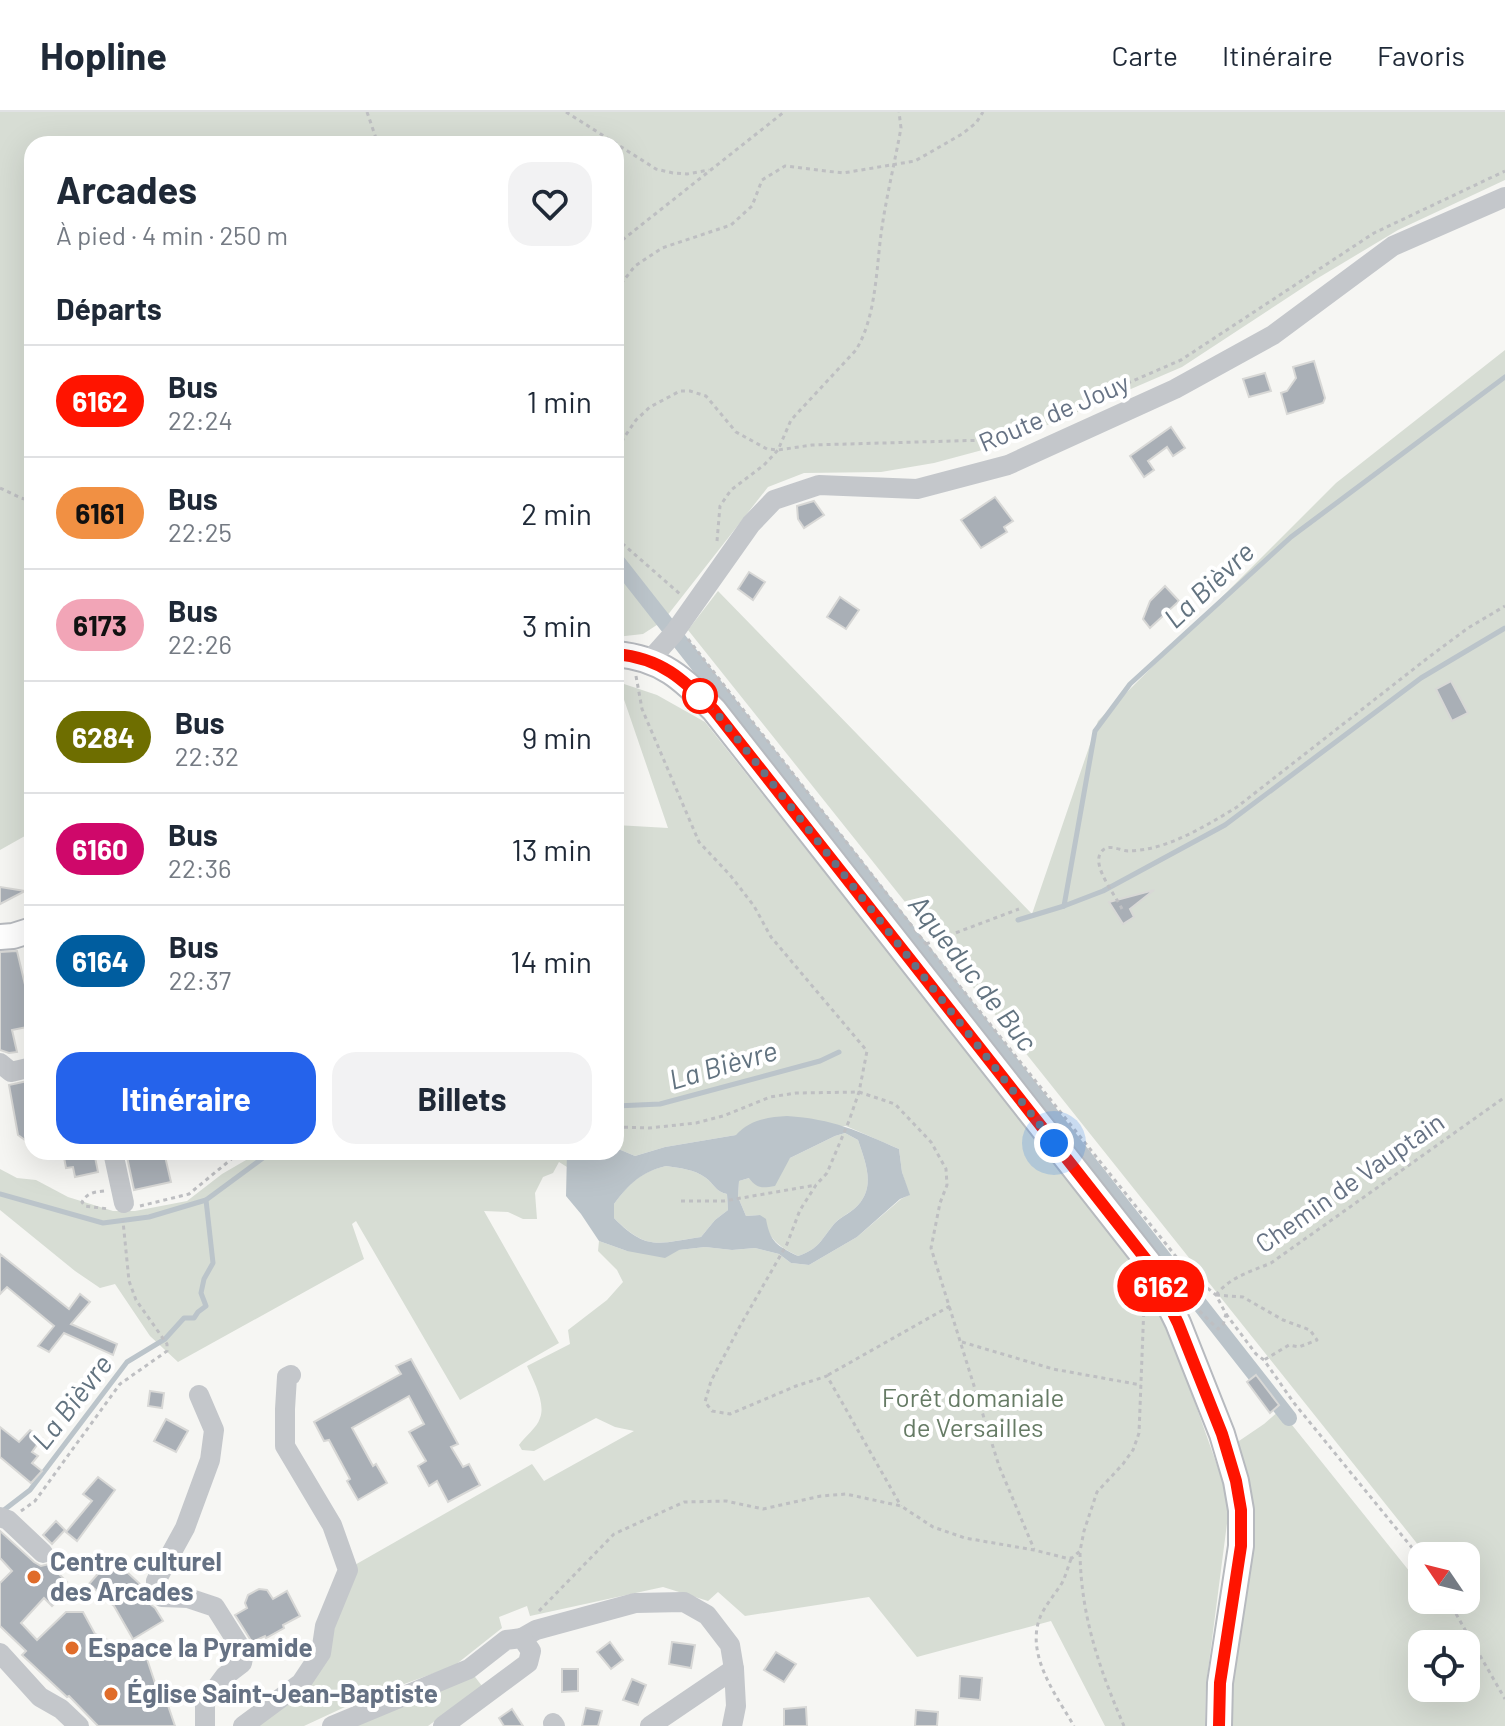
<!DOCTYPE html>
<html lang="fr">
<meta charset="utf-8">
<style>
:root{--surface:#fff;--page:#f2f2f3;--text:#1f2937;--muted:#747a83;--line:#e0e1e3;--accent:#2563eb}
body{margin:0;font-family:Barlow,sans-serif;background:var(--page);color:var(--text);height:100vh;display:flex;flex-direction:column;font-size:30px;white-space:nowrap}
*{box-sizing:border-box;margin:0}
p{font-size:26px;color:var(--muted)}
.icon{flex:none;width:44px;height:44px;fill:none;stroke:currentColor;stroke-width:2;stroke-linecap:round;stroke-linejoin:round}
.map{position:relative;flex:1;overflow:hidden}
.drawer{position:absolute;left:24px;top:24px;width:600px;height:1024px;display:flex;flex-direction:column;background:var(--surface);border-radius:24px;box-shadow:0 8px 32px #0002}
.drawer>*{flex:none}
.badge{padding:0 16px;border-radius:26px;font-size:28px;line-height:52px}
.needle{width:52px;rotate:305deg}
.buttons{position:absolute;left:1408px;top:1430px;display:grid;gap:16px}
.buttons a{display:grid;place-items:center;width:72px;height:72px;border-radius:16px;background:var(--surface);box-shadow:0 8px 32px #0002;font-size:40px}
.you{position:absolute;width:40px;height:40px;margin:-20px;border:6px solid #fff;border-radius:50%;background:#1a73e8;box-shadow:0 0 0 12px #1a73e833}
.map>.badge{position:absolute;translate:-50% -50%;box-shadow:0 0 0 4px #fff}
h2{padding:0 32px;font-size:30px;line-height:72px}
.round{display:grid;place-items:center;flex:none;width:84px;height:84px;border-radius:24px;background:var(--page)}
.headline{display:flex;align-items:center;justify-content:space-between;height:136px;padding:0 32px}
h1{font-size:38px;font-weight:700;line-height:60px}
.action{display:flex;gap:16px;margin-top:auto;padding:16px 32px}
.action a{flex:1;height:92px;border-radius:24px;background:var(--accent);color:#fff;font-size:32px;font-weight:700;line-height:92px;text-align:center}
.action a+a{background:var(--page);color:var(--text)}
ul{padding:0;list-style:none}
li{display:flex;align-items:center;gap:24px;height:112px;padding:0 32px;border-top:2px solid var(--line)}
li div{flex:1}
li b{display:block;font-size:30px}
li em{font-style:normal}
li .badge{min-width:88px;font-weight:700;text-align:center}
header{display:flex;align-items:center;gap:48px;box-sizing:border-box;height:112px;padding:0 40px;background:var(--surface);border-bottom:2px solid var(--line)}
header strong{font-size:38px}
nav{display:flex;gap:44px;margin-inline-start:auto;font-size:28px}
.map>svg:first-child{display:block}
.green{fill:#d7ddd4;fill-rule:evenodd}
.water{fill:#bbc4ca;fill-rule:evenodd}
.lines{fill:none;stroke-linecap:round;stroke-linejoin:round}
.stream{stroke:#bbc4ca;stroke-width:5}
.canal{stroke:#bbc4ca;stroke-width:16}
.building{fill:#a9afb6;stroke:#d8d8d6;stroke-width:2}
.major-casing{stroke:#b7babf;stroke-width:28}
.path{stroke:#bebfc2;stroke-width:3;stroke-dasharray:4 4;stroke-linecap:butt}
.minor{stroke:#c4c7cb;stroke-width:20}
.major{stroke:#fff;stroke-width:24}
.line-casing{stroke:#fff;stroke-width:18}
.line{stroke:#ff1400;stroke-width:12}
.walk{stroke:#667284;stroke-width:8;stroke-dasharray:0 14.4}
.stop-dot{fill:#fff;stroke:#ff1400;stroke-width:4}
.poi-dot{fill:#e06c2a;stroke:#fff;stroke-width:3}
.labels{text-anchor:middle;stroke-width:8;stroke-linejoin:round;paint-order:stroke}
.street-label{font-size:26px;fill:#667284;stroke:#fff}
.park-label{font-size:26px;fill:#667b65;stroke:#fff}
.poi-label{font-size:26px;font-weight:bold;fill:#667284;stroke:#fff;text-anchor:start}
.water-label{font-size:28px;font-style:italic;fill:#627380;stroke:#fff}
</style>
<header>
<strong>Hopline</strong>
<nav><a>Carte</a><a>Itinéraire</a><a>Favoris</a></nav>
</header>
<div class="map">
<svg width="1505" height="1614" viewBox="0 0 1505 1614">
<rect width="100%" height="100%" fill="#f6f6f3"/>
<g class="green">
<path d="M0,0H1505V68L1398,118L1313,169L1182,255L1001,333L934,351L881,360L804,361L768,375L663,509L643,522L616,525V32H32V720L0,738Z"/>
<path d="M1505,238V1614H1233L1232,1575L1252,1435L1254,1406L1247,1366L1236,1331L1264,1312L1280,1298L1410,1460L1422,1450V1488H1466V1444H1427L688,518L718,479L1032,802L1098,609L1336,371ZM1422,1532H1466V1576H1422Z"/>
<path d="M618,570L657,583L705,610L1124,1137L1161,1205L1188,1271L1224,1373L1229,1396L1206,1574L1205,1614H1105L1051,1509L917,1545L869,1485L745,1504L718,1480L708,1489L663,1475L530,1504L527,1494L499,1505L502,1516L454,1554L360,1588L304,1614H248L308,1571L353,1454L532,1352L544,1369L634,1319L615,1315L596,1306L534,1339L522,1338L519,1333C525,1324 537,1316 540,1306C546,1291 533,1268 527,1254L570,1232L568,1218L607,1188L623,1170L617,1158L598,1139L599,1129L627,1139L679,1138L705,1135L732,1138L755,1136L779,1142L791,1151L809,1153L857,1125L901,1087L909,1083L902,1060L899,1037L846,1014L736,1023L665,1035L635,1044L616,1036V713L668,716Z"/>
<path d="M845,1021L858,1028C866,1052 877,1077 854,1097C848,1102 839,1106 834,1112C821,1128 819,1137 798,1144C775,1133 770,1126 760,1103L746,1104L738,1085L739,1069L749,1066L835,1024Z"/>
<path d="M260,1040H567V1055L559,1050L553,1061L543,1065L535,1081L537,1107H523L508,1100L484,1099L559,1231L460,1288L356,1109L352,1112L364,1147L178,1250L150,1224L115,1172L100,1176L75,1159L0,1098V1057L17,1066L36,1068L68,1085L113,1099H135L187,1089L222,1062Z"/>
<path d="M666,1054C679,1056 694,1057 706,1066C714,1072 716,1080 727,1082L728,1098L715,1108L701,1125C658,1131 648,1140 614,1106V1092C629,1072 640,1060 666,1054Z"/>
<path d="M472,1561L482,1574L428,1614H344Z"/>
</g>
<path class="water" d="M787,1004C833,1007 858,1019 899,1037L902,1060L910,1083L900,1087L857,1125L809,1153L791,1151L779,1142L755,1136L732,1138L705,1135L679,1138L665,1146L627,1139L599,1129L581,1102L566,1084L567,1040H616V1036L635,1044L665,1035L736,1023C749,1008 768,1005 787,1004ZM845,1021L858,1028C866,1052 877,1077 854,1097C847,1103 839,1106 834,1112C821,1128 819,1137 798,1144C777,1134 770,1130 766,1107L760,1103L746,1104L738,1085L739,1069L749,1066C757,1077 762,1076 775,1074L790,1046L835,1024ZM666,1054C679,1056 694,1057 706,1066C714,1072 716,1080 727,1082L728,1098L715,1108L701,1125C659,1131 647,1140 614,1106V1092C629,1072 641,1060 666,1054Z"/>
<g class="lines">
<g class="stream">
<path d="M1064,794L1095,619L1130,572L1291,425L1505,265"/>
<path d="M1018,808L1064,794L1103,779L1225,713L1421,566L1505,516"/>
<path d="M616,994L660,992L820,949L839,940"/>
<path d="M0,1082L103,1111L149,1105L206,1088"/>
<path d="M4,1398L30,1378L127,1250L165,1227L184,1206H194L198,1200L206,1194L201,1181L204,1167L213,1151L206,1088L271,1040"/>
</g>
<path class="canal" d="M616,448L1289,1306"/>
</g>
<g class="building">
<path d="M1314,249L1325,286L1323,291L1287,302L1281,281L1287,279L1296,266L1293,255Z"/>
<path d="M1265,261L1271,279L1249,285L1243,267Z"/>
<path d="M1171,315L1185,336L1173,344L1167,335L1148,349L1154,358L1144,365L1130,344Z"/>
<path d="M995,385L1013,409L1004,415L1007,420L981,436L961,408Z"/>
<path d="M814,389L824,403L804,416L798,407L797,394Z"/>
<path d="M749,460L765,470L753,488L738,477Z"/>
<path d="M1165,474L1179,489L1150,516L1143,507L1150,489Z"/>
<path d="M840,485L859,498L846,517L827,505Z"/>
<path d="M1451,569L1468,601L1452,609L1436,577Z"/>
<path d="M0,775L25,779L0,792Z"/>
<path d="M1154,778L1130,797L1134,805L1123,812L1109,790Z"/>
<path d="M17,839L26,877L32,876V914L12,918L17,940L9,941L0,938V840Z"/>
<path d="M32,968V1033L18,1023L9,973Z"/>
<path d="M63,1040H94L98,1060L75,1065L73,1055L66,1056Z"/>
<path d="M126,1040H164L171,1070L134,1078Z"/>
<path d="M0,1142L69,1197L80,1182L90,1190L71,1212L117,1232L113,1243L64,1221L49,1240L38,1234L54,1214L7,1175L0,1182Z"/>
<path d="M411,1247L458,1332L451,1335L463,1355L469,1352L480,1373L448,1390L437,1369L429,1374L418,1354L426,1349L409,1320L424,1312L409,1284L352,1316L373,1354L376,1352L387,1371L358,1388L347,1369L350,1367L329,1328L324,1329L314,1310L401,1262L396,1254Z"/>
<path d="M1256,1263L1279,1293L1270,1301L1247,1270Z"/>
<path d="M150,1279L164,1281L162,1296L148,1294Z"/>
<path d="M166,1307L188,1319L176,1340L154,1329Z"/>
<path d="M0,1315L19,1330L30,1318L42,1326L32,1340L38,1344L32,1351L42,1359L31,1371L0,1345Z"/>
<path d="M98,1365L115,1378L77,1429L66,1420L92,1389L83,1382Z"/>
<path d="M56,1409L65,1418L52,1432L43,1423Z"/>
<path d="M0,1419L34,1450L41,1454L49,1452L67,1470L58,1480L62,1484L52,1494L44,1486L21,1511L37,1528L66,1500H83L95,1522L147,1547L156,1574L161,1573L175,1614H98L69,1584L67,1585L22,1543L26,1539L0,1514V1471L12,1459L0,1446Z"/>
<path d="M112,1446L142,1474L145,1488L155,1496L163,1509L133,1527L114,1494L89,1472Z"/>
<path d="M259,1477L267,1478L273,1487L287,1479L300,1504L283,1513L284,1516L266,1526L265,1524L252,1530L235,1503L247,1496L245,1491L248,1483Z"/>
<path d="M610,1530L623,1548L611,1557L597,1540Z"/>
<path d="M672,1530L695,1533L691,1556L669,1552Z"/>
<path d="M776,1540L796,1552L784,1570L764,1558Z"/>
<path d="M562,1557H578V1579L562,1580Z"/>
<path d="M960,1564L982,1566L980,1588L959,1586Z"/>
<path d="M632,1567L646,1573L638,1593L623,1588Z"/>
<path d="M806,1595L807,1614H784V1597Z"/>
<path d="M586,1596L602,1599L598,1614H582Z"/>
<path d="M512,1597L523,1614H504L499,1606Z"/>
<path d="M916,1598L938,1600L937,1614H915Z"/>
</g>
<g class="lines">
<defs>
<g id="major">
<path d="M616,542C662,546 683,567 714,598L1148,1150L1178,1211L1222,1322L1236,1369L1241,1398V1434L1220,1571L1219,1614"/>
<path d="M0,825L13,824L32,818"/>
</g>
</defs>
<use href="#major" class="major-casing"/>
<g class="path">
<path d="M367,0L378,32"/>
<path d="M566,0L656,57L673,61L687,62L709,58"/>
<path d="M616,133L784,0"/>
<path d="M616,178L635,154L662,136L731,113L752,94L762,68L785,54L843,61L915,49L962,22L976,11L983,0"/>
<path d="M616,353L623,327L636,308L650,295L680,279H690L706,284L736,320L767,337L778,338L812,333L988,328L1010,322L1181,248L1374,121L1505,59"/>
<path d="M0,376L21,386L32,389"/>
<path d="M616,426L680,482"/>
<path d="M717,429L720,394L731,378L764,353L778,338L791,308L856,238C877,203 876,155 882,115C887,82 895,49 901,16L899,0"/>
<path d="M688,527L926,832L1190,1162L1216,1183L1226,1202L1223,1213L1218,1217L1190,1190"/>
<path d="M636,564L642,597L699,730L730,763L754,794L771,825L867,939L859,980L849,1009L827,1061L816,1073L800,1098L787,1132L740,1214L711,1269L705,1290L712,1299L730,1302L796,1274L827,1264L901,1394"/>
<path d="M1122,797C1116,784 1093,756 1100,742C1106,730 1118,738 1128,739C1134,739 1141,738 1147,737C1178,731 1209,712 1237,695L1429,545L1468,516L1505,494"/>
<path d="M926,832L1019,797"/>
<path d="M616,1015L649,1016L696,1011L723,1004L770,985L796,981L859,980L895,992L931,1030L946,1057L947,1073L940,1091L931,1136L999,1354L1034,1437"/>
<path d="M104,1079C94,1080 87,1081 82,1090L85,1094L109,1097"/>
<path d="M681,1089H724L816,1073"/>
<path d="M140,1094L189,1082L240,1040"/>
<path d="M1216,1183C1230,1165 1250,1160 1271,1151L1505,985"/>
<path d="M1216,1183L1243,1185L1283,1208L1310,1218L1317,1228L1299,1235L1289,1233L1264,1248"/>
<path d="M1226,1202L1256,1242L1264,1248L1294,1291L1422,1448"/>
<path d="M962,1230L1053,1257L1141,1273"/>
<path d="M828,1263L950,1194"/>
<path d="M21,1399L35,1389L120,1272L167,1239V1232L136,1188L129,1169L123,1109"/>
<path d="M1080,1441C1081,1504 1099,1556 1124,1614"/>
<path d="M1071,1447C1068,1455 1066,1463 1062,1471C1055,1482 1047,1491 1041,1503C1024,1541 1056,1583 1074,1614"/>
<path d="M1448,1488L1505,1587"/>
<path d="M539,1499L614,1422L684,1390L726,1389L763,1397L821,1384L846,1382L901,1394L933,1415L965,1426L1034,1438L1066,1446H1072L1080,1439L1084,1419L1097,1380L1123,1352L1133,1338L1139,1321L1144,1193L1147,1189"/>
</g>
<g class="minor">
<path d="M650,548L674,521L751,412L774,388L819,373L917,377L1008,353L1175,277L1273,223L1393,134L1505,85"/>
<path d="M0,951L11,960L32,955"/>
<path d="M113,1040L124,1091"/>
<path d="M199,1283L214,1318L210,1348L185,1416L156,1469V1481L162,1485L188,1486L215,1495L244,1541L242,1551L225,1564L205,1591V1614"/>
<path d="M0,1405L8,1408L43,1441"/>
<path d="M522,1526L536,1518L635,1491L684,1490L707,1503L730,1533L734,1557L736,1594L732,1614"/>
<path d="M0,1541L40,1585L61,1597L79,1614"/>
<path d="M553,1611L555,1614"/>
<path d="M243,1614L301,1571L321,1541L325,1514L348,1458L332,1413L285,1334V1297L287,1265L291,1263"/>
<path d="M332,1614L469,1557L506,1528L522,1526L531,1539L528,1551L443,1614"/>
<path d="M650,1614L734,1557"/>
</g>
<use href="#major" class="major"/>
</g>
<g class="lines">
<defs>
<path id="line" d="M616,542C661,546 683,567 714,598L1148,1150L1178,1211L1222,1322L1236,1369L1241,1398V1434L1220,1571L1219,1614"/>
</defs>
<use href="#line" class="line-casing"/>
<use href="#line" class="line"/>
<path class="walk" d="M700,584L714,598L758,653L1054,1031"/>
</g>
<circle class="stop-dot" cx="700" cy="584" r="16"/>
<g class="poi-dot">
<circle cx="34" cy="1465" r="8"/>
<circle cx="72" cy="1536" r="8"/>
<circle cx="111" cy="1582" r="8"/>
</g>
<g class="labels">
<g class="street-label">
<text transform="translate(1054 301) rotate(-23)" y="9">Route de Jouy</text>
<text transform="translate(1350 1071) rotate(-35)" y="9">Chemin de Vauptain</text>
</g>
<g class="park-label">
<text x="973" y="1295">Forêt domaniale<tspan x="973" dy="30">de Versailles</tspan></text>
</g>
<g class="poi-label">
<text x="50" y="1459">Centre culturel<tspan x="50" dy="30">des Arcades</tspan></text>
<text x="88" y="1545">Espace la Pyramide</text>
<text x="127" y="1591">Église Saint-Jean-Baptiste</text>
</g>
<g class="water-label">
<text transform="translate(1209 473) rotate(-43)" y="10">La Bièvre</text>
<text transform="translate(973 861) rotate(52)" y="10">Aqueduc de Buc</text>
<text transform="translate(723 953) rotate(-16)" y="10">La Bièvre</text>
<text transform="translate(72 1290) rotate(-52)" y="10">La Bièvre</text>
</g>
</g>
</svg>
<div class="buttons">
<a><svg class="needle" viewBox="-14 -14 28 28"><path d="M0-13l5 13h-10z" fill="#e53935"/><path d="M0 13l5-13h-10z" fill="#747a83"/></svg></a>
<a><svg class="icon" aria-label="locate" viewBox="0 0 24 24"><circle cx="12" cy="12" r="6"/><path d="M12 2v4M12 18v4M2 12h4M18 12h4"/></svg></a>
</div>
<div class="you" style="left:1054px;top:1031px"></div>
<b class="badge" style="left:1161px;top:1174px;background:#ff1400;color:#fff">6162</b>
<section class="drawer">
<div class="headline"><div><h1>Arcades</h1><p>À pied · 4 min · 250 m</p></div><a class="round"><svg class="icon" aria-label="heart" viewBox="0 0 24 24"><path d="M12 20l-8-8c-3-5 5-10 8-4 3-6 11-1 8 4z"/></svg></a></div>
<h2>Départs</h2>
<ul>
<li><span class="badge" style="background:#ff1400;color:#fff">6162</span><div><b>Bus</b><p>22:24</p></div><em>1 min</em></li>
<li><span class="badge" style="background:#f19043;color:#111">6161</span><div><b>Bus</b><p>22:25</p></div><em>2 min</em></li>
<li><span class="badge" style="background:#f2a5b7;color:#111">6173</span><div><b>Bus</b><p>22:26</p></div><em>3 min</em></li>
<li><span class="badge" style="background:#6e6e00;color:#fff">6284</span><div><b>Bus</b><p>22:32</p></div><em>9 min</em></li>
<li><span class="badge" style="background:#cf086a;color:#fff">6160</span><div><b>Bus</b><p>22:36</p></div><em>13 min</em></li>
<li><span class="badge" style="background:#005d9f;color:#fff">6164</span><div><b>Bus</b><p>22:37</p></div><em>14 min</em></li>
</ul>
<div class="action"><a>Itinéraire</a><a>Billets</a></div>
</section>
</div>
